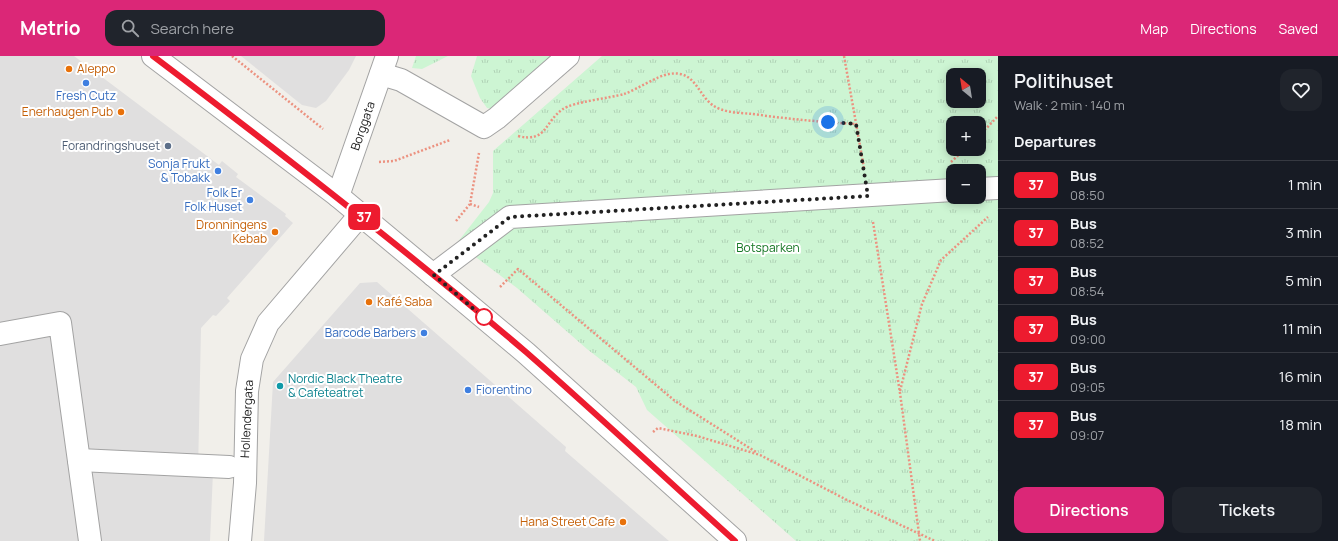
<!DOCTYPE html>
<meta charset="utf-8">
<style>
:root{--surface:#171b24;--page:#20242c;--text:#f1f3f6;--muted:#9ea1a6;--line:#363941;--accent:#db2777}
body{margin:0;font-family:Manrope,sans-serif;background:var(--page);color:var(--text);height:100vh;display:flex;flex-direction:column;font-size:15px;white-space:nowrap}
*{box-sizing:border-box;margin:0}
p{font-size:13px;color:var(--muted)}
.icon{flex:none;width:22px;height:22px;fill:none;stroke:currentColor;stroke-width:2;stroke-linecap:round;stroke-linejoin:round}
.map{position:relative;flex:1;overflow:hidden}
.side{display:flex;flex-direction:column;background:var(--surface);width:340px}
.side>*{flex:none}
.badge{padding:0 8px;border-radius:6px;font-size:14px;line-height:26px}
.needle{width:26px;rotate:330deg}
.controls{position:absolute;left:946px;top:12px;display:grid;gap:8px}
.controls a{display:grid;place-items:center;width:40px;height:40px;border-radius:8px;background:var(--surface);box-shadow:0 2px 10px #0003;font-size:20px}
.you{position:absolute;width:20px;height:20px;margin:-10px;border:3px solid #fff;border-radius:50%;background:#1a73e8;box-shadow:0 0 0 6px #1a73e833}
.map>.badge{position:absolute;translate:-50% -50%;box-shadow:0 0 0 2px #fff}
h2{padding:0 16px;font-size:15px;line-height:36px}
.round{display:grid;place-items:center;flex:none;width:42px;height:42px;border-radius:12px;background:var(--page)}
.head{display:flex;align-items:center;justify-content:space-between;height:68px;padding:0 16px}
h1{font-size:19px;font-weight:600;line-height:30px}
.cta{display:flex;gap:8px;margin-top:auto;padding:8px 16px}
.cta a{flex:1;height:46px;border-radius:12px;background:var(--accent);color:#fff;font-size:16px;font-weight:600;line-height:46px;text-align:center}
.cta a+a{background:var(--page);color:var(--text)}
ul{padding:0;list-style:none}
li{display:flex;align-items:center;gap:12px;height:48px;padding:0 16px;border-top:1px solid var(--line)}
li div{flex:1}
li b{display:block;font-size:15px}
li em{font-style:normal}
li .badge{min-width:44px;font-weight:700;text-align:center}
header{display:flex;align-items:center;gap:24px;box-sizing:border-box;height:56px;padding:0 20px;background:var(--accent);color:#fff}
header strong{font-size:19px}
nav{display:flex;gap:22px;margin-inline-start:auto;font-size:14px}
.search{width:280px;height:36px;background:var(--page);display:flex;align-items:center;gap:10px;box-sizing:border-box;padding:0 14px;border-radius:12px;color:var(--muted);font-size:15px}
main{display:flex;flex:1;min-height:0}
.map>svg:first-child{display:block}
.residential{fill:#e0dfdf}
.park{fill:url(#park-tufts);fill-rule:evenodd}
.lines{fill:none;stroke-linecap:round;stroke-linejoin:round}
.minor-casing{stroke:#a3a3a3;stroke-width:24}
.path{stroke:#ec9280;stroke-width:2.5;stroke-dasharray:2 2;stroke-linecap:butt}
.minor{stroke:#fff;stroke-width:22}
.line-casing{stroke:#fff;stroke-width:9}
.line{stroke:#ed1b2f;stroke-width:6}
.walk{stroke:#222;stroke-width:4;stroke-dasharray:0 7.2}
.food-dot{fill:#e8710a;stroke:#fff;stroke-width:1.5}
.shop-dot{fill:#3f7fe0;stroke:#fff;stroke-width:1.5}
.service-dot{fill:#5c6f8a;stroke:#fff;stroke-width:1.5}
.stop-dot{fill:#fff;stroke:#ed1b2f;stroke-width:2}
.culture-dot{fill:#0f9aa8;stroke:#fff;stroke-width:1.5}
.labels{text-anchor:middle;stroke-width:4;stroke-linejoin:round;paint-order:stroke}
.food-label{font-size:12px;fill:#c56008;stroke:#fff;text-anchor:end}
.shop-label{font-size:12px;fill:#366cbe;stroke:#fff;text-anchor:end}
.street-label{font-size:12px;fill:#222;stroke:#fff}
.service-label{font-size:12px;fill:#4e5e75;stroke:#fff;text-anchor:end}
.park-label{font-size:12px;fill:#187826;stroke:#fff}
.culture-label{font-size:12px;fill:#0d838f;stroke:#fff;text-anchor:start}
</style>
<header>
<strong>Metrio</strong>
<div class="search"><svg class="icon" aria-label="search" viewBox="0 0 24 24"><circle cx="10" cy="10" r="6"/><path d="M15 15l6 6"/></svg>Search here</div>
<nav><a>Map</a><a>Directions</a><a>Saved</a></nav>
</header>
<main>
<div class="map">
<svg width="998" height="485" viewBox="0 0 998 485">
<defs>
<pattern id="park-tufts" width="24" height="20" patternUnits="userSpaceOnUse"><rect width="24" height="20" fill="#cdf5d3"/><path d="M3 7l-1-3M5 7V3M7 7l1-3M15 17l-1-3M17 17v-4M19 17l1-3" fill="none" stroke="#b0d2b5"/></pattern>
</defs>
<rect width="100%" height="100%" fill="#f1efea"/>
<g class="residential">
<path d="M0,0H74L219,109L222,105L238,118L236,121L286,158L285,160L293,167L227,242L230,245L216,260L213,259L201,272L198,416H213L210,485H0Z"/>
<path d="M241,0H356L349,14L326,45L316,52L302,49Z"/>
<path d="M377,226L566,391L565,395L669,485H264L273,326L360,227Z"/>
</g>
<g class="park">
<path d="M416,0H448L422,13L412,12Z"/>
<path d="M477,0H553L492,53L487,52L480,42L471,20Z"/>
<path d="M602,0H998V485H796L647,354L636,331L587,293L517,232L457,187L489,146L493,137V95ZM953,19H979V45H953ZM953,67H979V93H953ZM953,115H979V141H953Z"/>
</g>
<g class="lines">
<defs>
<g id="minor">
<path d="M153,0L338,140L433,219L526,297L735,485"/>
<path d="M381,18L401,24L484,71L497,62L568,0"/>
<path d="M979,133L998,132"/>
<path d="M338,140L387,0"/>
<path d="M433,219L510,161L953,134"/>
<path d="M0,278L60,267L90,485"/>
<path d="M79,404L229,411"/>
<path d="M240,485L245,427L247,335L252,303L268,267L360,159"/>
</g>
</defs>
<use href="#minor" class="minor-casing"/>
<g class="path">
<path d="M232,0L323,73"/>
<path d="M844,0L864,112"/>
<path d="M518,80C547,87 544,66 563,53C573,46 610,42 624,38C638,33 657,20 669,18C699,13 697,45 720,53C730,57 743,57 753,58C788,63 821,66 856,68"/>
<path d="M979,80L998,60"/>
<path d="M379,106L394,105L450,84"/>
<path d="M951,106L965,93"/>
<path d="M470,148L479,151"/>
<path d="M456,165L470,148L479,97"/>
<path d="M873,166L900,337L920,485"/>
<path d="M500,231L518,213L675,345L756,396"/>
<path d="M900,335L922,248L941,204L988,161"/>
<path d="M653,376L658,372L697,380L760,399L847,444L935,485"/>
</g>
<use href="#minor" class="minor"/>
</g>
<g class="lines">
<defs>
<path id="line" d="M153,0C280,96 405,193 526,296C597,358 665,422 735,485"/>
</defs>
<use href="#line" class="line-casing"/>
<use href="#line" class="line"/>
<path class="walk" d="M484,261L489,266L434,219L510,161L868,140L856,68L828,66"/>
</g>
<g class="food-dot">
<circle cx="69" cy="13" r="4"/>
<circle cx="121" cy="56" r="4"/>
<circle cx="275" cy="176" r="4"/>
<circle cx="369" cy="246" r="4"/>
<circle cx="623" cy="466" r="4"/>
</g>
<g class="shop-dot">
<circle cx="86" cy="27" r="4"/>
<circle cx="218" cy="115" r="4"/>
<circle cx="250" cy="144" r="4"/>
<circle cx="424" cy="277" r="4"/>
<circle cx="468" cy="334" r="4"/>
</g>
<circle class="service-dot" cx="168" cy="90" r="4"/>
<circle class="stop-dot" cx="484" cy="261" r="8"/>
<circle class="culture-dot" cx="280" cy="330" r="4"/>
<g class="labels">
<g class="food-label">
<text x="77" y="17" text-anchor="start">Aleppo</text>
<text x="113" y="60">Enerhaugen Pub</text>
<text x="267" y="173">Dronningens<tspan x="267" dy="14">Kebab</tspan></text>
<text x="377" y="250" text-anchor="start">Kafé Saba</text>
<text x="615" y="470">Hana Street Cafe</text>
</g>
<g class="shop-label">
<text x="86" y="44" text-anchor="middle">Fresh Cutz</text>
<text x="210" y="112">Sonja Frukt<tspan x="210" dy="14">&amp; Tobakk</tspan></text>
<text x="242" y="141">Folk Er<tspan x="242" dy="14">Folk Huset</tspan></text>
<text x="416" y="281">Barcode Barbers</text>
<text x="476" y="338" text-anchor="start">Fiorentino</text>
</g>
<g class="street-label">
<text transform="translate(363 70) rotate(-71)" y="4">Borggata</text>
<text transform="translate(247 363) rotate(-87)" y="4">Hollendergata</text>
</g>
<g class="service-label">
<text x="160" y="94">Forandringshuset</text>
</g>
<g class="park-label">
<text x="768" y="196">Botsparken</text>
</g>
<g class="culture-label">
<text x="288" y="327">Nordic Black Theatre<tspan x="288" dy="14">&amp; Cafeteatret</tspan></text>
</g>
</g>
</svg>
<div class="controls">
<a><svg class="needle" viewBox="-14 -14 28 28"><path d="M0-13l5 13h-10z" fill="#e53935"/><path d="M0 13l5-13h-10z" fill="#9ea1a6"/></svg></a>
<a>+</a>
<a>−</a>
</div>
<div class="you" style="left:828px;top:66px"></div>
<b class="badge" style="left:364px;top:161px;background:#ed1b2f;color:#fff">37</b>
</div>
<section class="side">
<div class="head"><div><h1>Politihuset</h1><p>Walk · 2 min · 140 m</p></div><a class="round"><svg class="icon" aria-label="heart" viewBox="0 0 24 24"><path d="M12 20l-8-8c-3-5 5-10 8-4 3-6 11-1 8 4z"/></svg></a></div>
<h2>Departures</h2>
<ul>
<li><span class="badge" style="background:#ed1b2f;color:#fff">37</span><div><b>Bus</b><p>08:50</p></div><em>1 min</em></li>
<li><span class="badge" style="background:#ed1b2f;color:#fff">37</span><div><b>Bus</b><p>08:52</p></div><em>3 min</em></li>
<li><span class="badge" style="background:#ed1b2f;color:#fff">37</span><div><b>Bus</b><p>08:54</p></div><em>5 min</em></li>
<li><span class="badge" style="background:#ed1b2f;color:#fff">37</span><div><b>Bus</b><p>09:00</p></div><em>11 min</em></li>
<li><span class="badge" style="background:#ed1b2f;color:#fff">37</span><div><b>Bus</b><p>09:05</p></div><em>16 min</em></li>
<li><span class="badge" style="background:#ed1b2f;color:#fff">37</span><div><b>Bus</b><p>09:07</p></div><em>18 min</em></li>
</ul>
<div class="cta"><a>Directions</a><a>Tickets</a></div>
</section>
</main>
